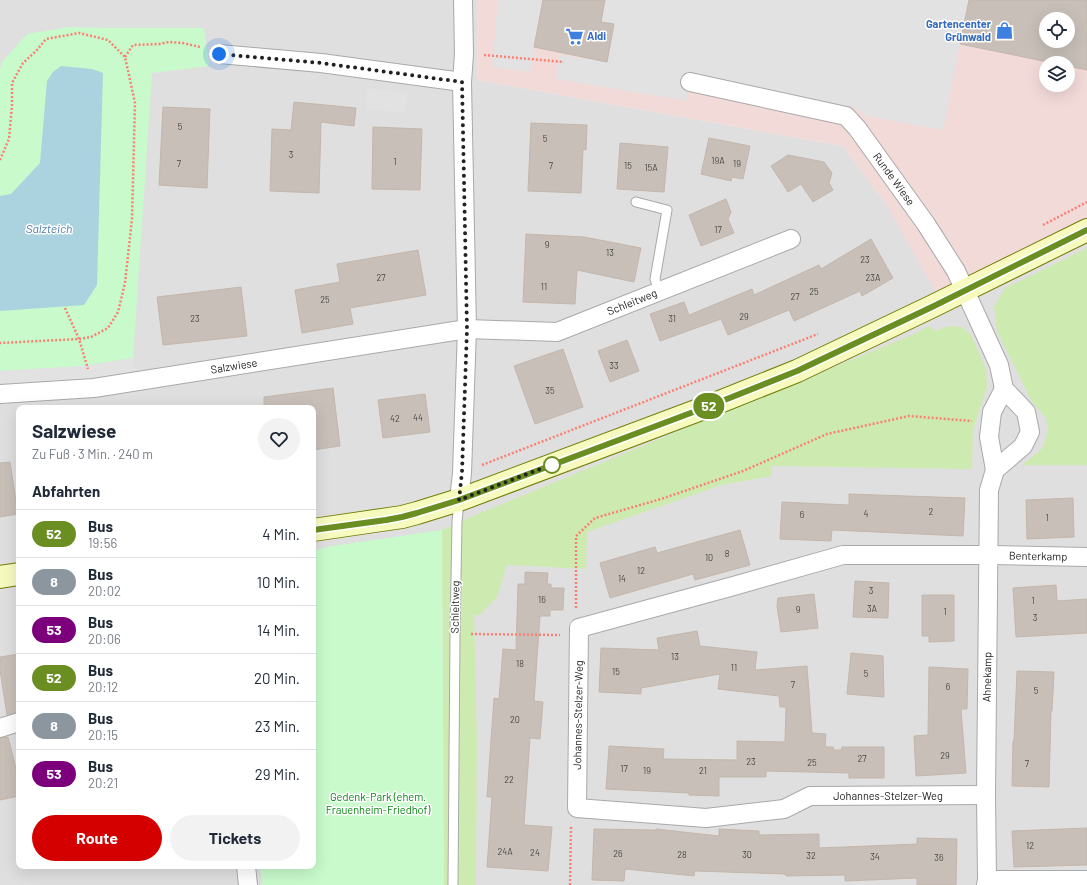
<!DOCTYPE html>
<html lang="de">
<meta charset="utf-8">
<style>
:root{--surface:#fff;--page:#f2f2f3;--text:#1f2937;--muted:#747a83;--line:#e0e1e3;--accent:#d40000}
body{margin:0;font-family:Barlow,sans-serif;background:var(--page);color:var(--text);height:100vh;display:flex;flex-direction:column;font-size:15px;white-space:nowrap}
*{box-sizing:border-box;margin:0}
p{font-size:13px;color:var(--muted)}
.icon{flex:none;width:22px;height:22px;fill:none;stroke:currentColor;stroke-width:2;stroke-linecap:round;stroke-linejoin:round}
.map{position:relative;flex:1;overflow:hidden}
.drawer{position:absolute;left:16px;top:405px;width:300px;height:464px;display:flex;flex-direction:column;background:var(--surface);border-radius:8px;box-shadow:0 4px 16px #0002}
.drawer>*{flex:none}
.badge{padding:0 8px;border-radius:13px;font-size:14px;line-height:26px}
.controls{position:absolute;left:1039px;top:12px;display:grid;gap:8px}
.controls a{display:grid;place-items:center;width:36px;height:36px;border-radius:50%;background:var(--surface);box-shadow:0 4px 16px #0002;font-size:20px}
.you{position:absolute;width:20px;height:20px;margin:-10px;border:3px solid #fff;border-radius:50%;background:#1a73e8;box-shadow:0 0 0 6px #1a73e833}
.map>.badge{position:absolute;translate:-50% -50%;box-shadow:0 0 0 2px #fff}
h2{padding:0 16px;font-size:15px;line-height:36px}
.round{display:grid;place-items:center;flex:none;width:42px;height:42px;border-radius:21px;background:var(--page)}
.head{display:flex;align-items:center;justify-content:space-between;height:68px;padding:0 16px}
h1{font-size:19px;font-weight:700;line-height:30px}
.action{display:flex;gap:8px;margin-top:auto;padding:8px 16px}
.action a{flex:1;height:46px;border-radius:24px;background:var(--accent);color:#fff;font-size:16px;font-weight:700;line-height:46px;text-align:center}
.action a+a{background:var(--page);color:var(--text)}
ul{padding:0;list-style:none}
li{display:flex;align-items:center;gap:12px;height:48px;padding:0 16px;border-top:1px solid var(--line)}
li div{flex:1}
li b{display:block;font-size:15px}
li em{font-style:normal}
li .badge{min-width:44px;font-weight:700;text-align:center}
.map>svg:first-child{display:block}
.residential{fill:#e0dfdf;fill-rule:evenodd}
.commercial{fill:#f2dad9;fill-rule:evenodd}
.grass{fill:#cdebb0}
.park{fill:#c8facc}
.parking{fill:#e2e2e2}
.water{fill:#aad3df}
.building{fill:#c7bfb8;stroke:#c4b6ab;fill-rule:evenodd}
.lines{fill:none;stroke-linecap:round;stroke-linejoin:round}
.lane-casing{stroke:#a9a9a9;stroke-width:11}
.street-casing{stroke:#a9a9a9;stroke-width:20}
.secondary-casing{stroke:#707d05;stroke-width:24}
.path{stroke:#fa8072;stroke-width:2.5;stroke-dasharray:2 2;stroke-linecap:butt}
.lane{stroke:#fff;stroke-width:9}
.street{stroke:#fff;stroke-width:18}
.secondary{stroke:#f7fabf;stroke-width:22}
.line-casing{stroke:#fff;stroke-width:9}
.line{stroke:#6b8e23;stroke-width:6}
.walk{stroke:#222;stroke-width:4;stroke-dasharray:0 7.2}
.stop-dot{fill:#fff;stroke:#6b8e23;stroke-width:2}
.labels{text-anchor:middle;stroke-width:3;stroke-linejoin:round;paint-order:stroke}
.number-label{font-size:9px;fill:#4b4948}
.shop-label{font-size:11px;font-weight:bold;fill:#366cbe;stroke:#fff;text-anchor:end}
.street-label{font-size:11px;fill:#222;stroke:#fff}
.park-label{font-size:11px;fill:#0c8416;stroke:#fff}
.water-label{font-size:12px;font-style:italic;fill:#4a7aab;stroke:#fff}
</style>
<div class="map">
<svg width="1087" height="885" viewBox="0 0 1087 885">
<rect width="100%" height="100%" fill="#f2efe9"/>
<path class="residential" d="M0,0H478L477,80L843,146L888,207L1087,242V885H0ZM19,408H313V866H19Z"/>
<path class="commercial" d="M478,0H1087V242L946,311L888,207L843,146L477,80ZM1046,19H1068V41H1046ZM1046,63H1068V85H1046Z"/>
<g class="grass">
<path d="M1087,248V465H1022L1042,449L1048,430L1046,418L1032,402L997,331L994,307L1005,288Z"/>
<path d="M929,326L936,331L949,326L962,327L971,335L986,369L987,387L973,430L972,469L772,466V476L722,485L587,532L586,569L507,565L497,597L480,615H474L477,740L476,885H444L442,530L480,513L914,334Z"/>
</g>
<g class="park">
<path d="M69,27L106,28H204L209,66L152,73L133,358L84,366L0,371V70L2,62L27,34Z"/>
<path d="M442,530L444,885H262L260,866H313V551L326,547Z"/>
</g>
<g class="parking">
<path d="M498,0H543L530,72L492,67Z"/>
<path d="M605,0H969L960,44L943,130L866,116L857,108L692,74L686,101L556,79L560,55L607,61L614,25L601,22Z"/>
<path d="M367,88L408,93L405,113L366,109Z"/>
<path d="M133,358L136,377L0,390V371L84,366Z"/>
</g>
<path class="water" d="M61,66L92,69L103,73L97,285L84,305L0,311V196L11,194L40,163L47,81L53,72Z"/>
<g class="building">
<path d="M543,0H605L601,22L614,24L607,62L534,47Z"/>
<path d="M969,0H1087V70L1068,66V63H1053L960,44ZM1046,19H1068V41H1046Z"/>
<path d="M294,102L356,108L354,126L321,122L319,193L270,191L272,129L291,130Z"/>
<path d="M163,107L210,109L207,188L159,185Z"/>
<path d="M531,123L587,125L586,150L583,149L581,193L528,191Z"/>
<path d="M373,127L422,129L420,190L372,189Z"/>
<path d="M709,138L750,146L743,179L732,177L731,181L701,174Z"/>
<path d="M620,143L668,147L664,192L617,189Z"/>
<path d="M788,155L824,162L832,173L829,183L833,190L813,202L801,184L788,192L771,166Z"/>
<path d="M726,199L731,212L728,219L734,233L701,246L689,215Z"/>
<path d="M526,234L584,237L641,248L634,282L577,270L575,304L523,302Z"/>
<path d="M871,239L893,278L862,296L860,291L794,321L789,310L728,335L721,319L660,341L650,314L684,302L689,315L752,289L754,295L819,265L821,269Z"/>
<path d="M418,250L426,295L350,308L353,324L302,333L295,290L340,282L337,264Z"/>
<path d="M241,287L247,336L163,345L157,297Z"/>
<path d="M627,340L639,371L610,382L598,351Z"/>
<path d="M563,349L583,407L535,424L514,366Z"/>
<path d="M333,388L340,446L313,450V408H264V397Z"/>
<path d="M425,394L430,432L383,438L378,400Z"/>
<path d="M10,462L18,514L0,517V463Z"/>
<path d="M849,494L965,498L963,536L832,530L831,541L780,539L782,502L849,505Z"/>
<path d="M1073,498L1074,537L1027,539L1026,500Z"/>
<path d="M740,530L750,565L695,580L693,574L610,598L600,563L655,547L657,553Z"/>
<path d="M525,572L548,573L547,584H551V588H564L563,610H550V616H540L534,701L543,702L540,739L530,738L524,825L552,827L548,871L487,867L492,797H487L494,698L499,699L503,649L516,650L518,584H525Z"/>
<path d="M855,581L889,583L888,618L853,617Z"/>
<path d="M1056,585L1057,601L1087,599V633L1016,637L1013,588Z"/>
<path d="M814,594L818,628L781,632L777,606L778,598Z"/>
<path d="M922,595H954V641L929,642V636H922Z"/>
<path d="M697,631L700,646L757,652L755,670L807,666L812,733L826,734L825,747H833L834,750H841L842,747H884V778H849V773L766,771V777H719V796L689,795V793L606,789L609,746L664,749L663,759L737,760V741L785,742L786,707H780L779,696L718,689L720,674L641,688V694L599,692L601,648L659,650L657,638Z"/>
<path d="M851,653L883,656L884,697L847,694Z"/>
<path d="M19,654V712L7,715L0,670V657Z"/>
<path d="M929,667L968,669L967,709H961L966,773L916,776L914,736L928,735Z"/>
<path d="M1017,671L1054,672L1052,711H1051L1049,787L1012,786L1013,741H1014Z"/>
<path d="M8,737L19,780V796L0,800V738Z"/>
<path d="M1087,828V865L1014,867L1012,831Z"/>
<path d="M594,829L656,830V829L719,836V829L759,831V835L819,834V848L917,844V838L957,839L956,885H917V878L845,881V875L786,876L785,874L695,871L694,876L625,869L624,881L592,880Z"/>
</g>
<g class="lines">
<defs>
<g id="lane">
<path d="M636,202L667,210L655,279L659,291"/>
<path d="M453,885L455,634L457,522L459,501"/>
</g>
<g id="street">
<path d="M219,54L321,63L462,82"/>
<path d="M690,82L846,116L857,128L926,224L956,271L999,365L1004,389"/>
<path d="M1004,389L1026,412L1030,432L1023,446L995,470L989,437L992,412Z"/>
<path d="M0,394L94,388L467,329L557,332L791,239"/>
<path d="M459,500L462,473L467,329L462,82L464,54L463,0"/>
<path d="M0,728L19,722"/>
<path d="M986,795L810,796L784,809L706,818L577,808L579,628L730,587L843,555H989L1087,557"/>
<path d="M246,866L248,885"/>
<path d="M987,880H1087"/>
<path d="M986,885L987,880L986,795L989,490L995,470"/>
</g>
<g id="secondary">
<path d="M313,530L402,517L417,513L459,500L712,405L797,371L933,306L1087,230"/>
<path d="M0,577L19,574"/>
</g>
</defs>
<use href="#lane" class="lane-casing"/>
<use href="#street" class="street-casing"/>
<use href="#secondary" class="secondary-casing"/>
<g class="path">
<path d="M484,55L564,62"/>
<path d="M125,57L133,45L159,44L169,42L183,43L200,47"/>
<path d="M0,160L9,139L12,105V83L23,63L37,50L46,39L79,33L108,40L125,57L135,103L132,219L125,283L118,312L108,328L91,337L79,339L0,343"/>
<path d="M1043,225L1087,202"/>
<path d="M65,308L79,339L88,369"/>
<path d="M482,465L818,334"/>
<path d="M576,608V536L595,518L661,499L743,471L827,434L909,416L972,421"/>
<path d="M471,634L560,635"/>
<path d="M570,885L571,827"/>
</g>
<use href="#lane" class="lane"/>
<use href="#street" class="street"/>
<use href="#secondary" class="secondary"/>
</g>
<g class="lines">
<defs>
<path id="line" d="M313,530L386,520L402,517L417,513L459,500L712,405L797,371L934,306L1087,230"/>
</defs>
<use href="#line" class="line-casing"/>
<use href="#line" class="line"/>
<path class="walk" d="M219,54L321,63L462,82L467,329L462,472L459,500L556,463L552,465"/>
</g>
<defs>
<symbol id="shop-bare" viewBox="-9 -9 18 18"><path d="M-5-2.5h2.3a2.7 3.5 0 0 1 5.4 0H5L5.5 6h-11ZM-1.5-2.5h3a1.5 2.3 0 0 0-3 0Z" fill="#3f7fe0" stroke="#fff" stroke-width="2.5" paint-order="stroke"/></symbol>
<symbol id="supermarket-bare" viewBox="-9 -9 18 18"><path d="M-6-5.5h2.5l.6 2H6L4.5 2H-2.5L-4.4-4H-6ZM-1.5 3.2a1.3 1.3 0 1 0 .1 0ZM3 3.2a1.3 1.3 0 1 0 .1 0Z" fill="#3f7fe0" stroke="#fff" stroke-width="2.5" paint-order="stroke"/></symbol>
</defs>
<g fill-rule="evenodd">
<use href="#shop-bare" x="992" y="18" width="25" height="25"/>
<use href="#supermarket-bare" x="562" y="24" width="25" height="25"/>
</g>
<circle class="stop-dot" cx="552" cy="465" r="8"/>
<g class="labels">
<g class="number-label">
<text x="180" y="130">5</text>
<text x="545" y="142">5</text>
<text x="291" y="158">3</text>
<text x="718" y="164">19A</text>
<text x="395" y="165">1</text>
<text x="179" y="167">7</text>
<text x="737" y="167">19</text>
<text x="551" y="169">7</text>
<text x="628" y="169">15</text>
<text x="651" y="171">15A</text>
<text x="718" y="233">17</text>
<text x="547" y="248">9</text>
<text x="610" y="256">13</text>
<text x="865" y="263">23</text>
<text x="381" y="281">27</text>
<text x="873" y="281">23A</text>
<text x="544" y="290">11</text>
<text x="814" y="295">25</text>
<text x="795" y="300">27</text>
<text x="325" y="303">25</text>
<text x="744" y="320">29</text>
<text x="195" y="322">23</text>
<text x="672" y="322">31</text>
<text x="614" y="369">33</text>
<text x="550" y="394">35</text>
<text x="418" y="421">44</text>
<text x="395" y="422">42</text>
<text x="931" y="515">2</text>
<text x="866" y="517">4</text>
<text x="802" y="518">6</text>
<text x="1047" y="521">1</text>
<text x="727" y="557">8</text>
<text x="709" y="561">10</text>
<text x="641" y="574">12</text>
<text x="622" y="582">14</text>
<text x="871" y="594">3</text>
<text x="542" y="603">16</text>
<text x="1033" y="604">1</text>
<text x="872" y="612">3A</text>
<text x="798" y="613">9</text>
<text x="945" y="615">1</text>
<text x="1035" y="621">3</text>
<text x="675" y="660">13</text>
<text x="520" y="667">18</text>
<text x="734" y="671">11</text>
<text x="616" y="675">15</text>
<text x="866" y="677">5</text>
<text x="793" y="688">7</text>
<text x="948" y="690">6</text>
<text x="1036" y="694">5</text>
<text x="515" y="723">20</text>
<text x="945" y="759">29</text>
<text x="862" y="762">27</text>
<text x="751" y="765">23</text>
<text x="812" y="766">25</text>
<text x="1027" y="767">7</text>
<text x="624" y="772">17</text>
<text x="647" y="774">19</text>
<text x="703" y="774">21</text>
<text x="509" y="783">22</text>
<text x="1030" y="849">12</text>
<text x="505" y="855">24A</text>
<text x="535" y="856">24</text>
<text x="618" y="857">26</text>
<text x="682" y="858">28</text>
<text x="747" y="858">30</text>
<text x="811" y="859">32</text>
<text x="875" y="860">34</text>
<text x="939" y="861">36</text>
</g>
<g class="shop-label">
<text x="991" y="28">Gartencenter<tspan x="991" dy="13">Grünwald</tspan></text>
<text x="587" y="40" text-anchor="start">Aldi</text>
</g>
<g class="street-label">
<text transform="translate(894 179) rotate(54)" y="4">Runde Wiese</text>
<text transform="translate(632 302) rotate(-22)" y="4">Schleitweg</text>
<text transform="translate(234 366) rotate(-9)" y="4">Salzwiese</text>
<text transform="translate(1038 556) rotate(1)" y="4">Benterkamp</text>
<text transform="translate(455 607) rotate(-89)" y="4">Schleitweg</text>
<text transform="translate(987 677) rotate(-89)" y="4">Ahnekamp</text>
<text transform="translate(578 715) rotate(-89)" y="4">Johannes-Stelzer-Weg</text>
<text x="888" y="800">Johannes-Stelzer-Weg</text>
</g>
<g class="park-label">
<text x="378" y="801">Gedenk-Park (ehem.<tspan x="378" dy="13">Frauenheim-Friedhof)</tspan></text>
</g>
<g class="water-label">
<text x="49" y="233">Salzteich</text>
</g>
</g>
</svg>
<div class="controls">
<a><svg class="icon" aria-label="locate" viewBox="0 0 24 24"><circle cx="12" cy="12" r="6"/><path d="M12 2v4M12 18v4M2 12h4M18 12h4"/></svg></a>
<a><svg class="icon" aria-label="layers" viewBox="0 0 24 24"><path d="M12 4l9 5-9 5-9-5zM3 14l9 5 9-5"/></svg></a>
</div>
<div class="you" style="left:219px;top:54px"></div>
<b class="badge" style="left:709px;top:406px;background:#6b8e23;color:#fff">52</b>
<section class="drawer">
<div class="head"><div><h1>Salzwiese</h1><p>Zu Fuß · 3 Min. · 240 m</p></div><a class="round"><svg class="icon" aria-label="heart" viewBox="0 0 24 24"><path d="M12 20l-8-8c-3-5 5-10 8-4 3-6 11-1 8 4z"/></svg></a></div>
<h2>Abfahrten</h2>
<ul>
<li><span class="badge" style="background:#6b8e23;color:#fff">52</span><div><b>Bus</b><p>19:56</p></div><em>4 Min.</em></li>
<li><span class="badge" style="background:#8c969f;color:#fff">8</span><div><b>Bus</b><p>20:02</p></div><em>10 Min.</em></li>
<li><span class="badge" style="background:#7c007c;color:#fff">53</span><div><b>Bus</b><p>20:06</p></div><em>14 Min.</em></li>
<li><span class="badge" style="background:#6b8e23;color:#fff">52</span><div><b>Bus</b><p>20:12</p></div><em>20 Min.</em></li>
<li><span class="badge" style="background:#8c969f;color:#fff">8</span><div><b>Bus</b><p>20:15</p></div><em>23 Min.</em></li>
<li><span class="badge" style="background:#7c007c;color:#fff">53</span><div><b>Bus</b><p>20:21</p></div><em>29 Min.</em></li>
</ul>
<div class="action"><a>Route</a><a>Tickets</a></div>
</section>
</div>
